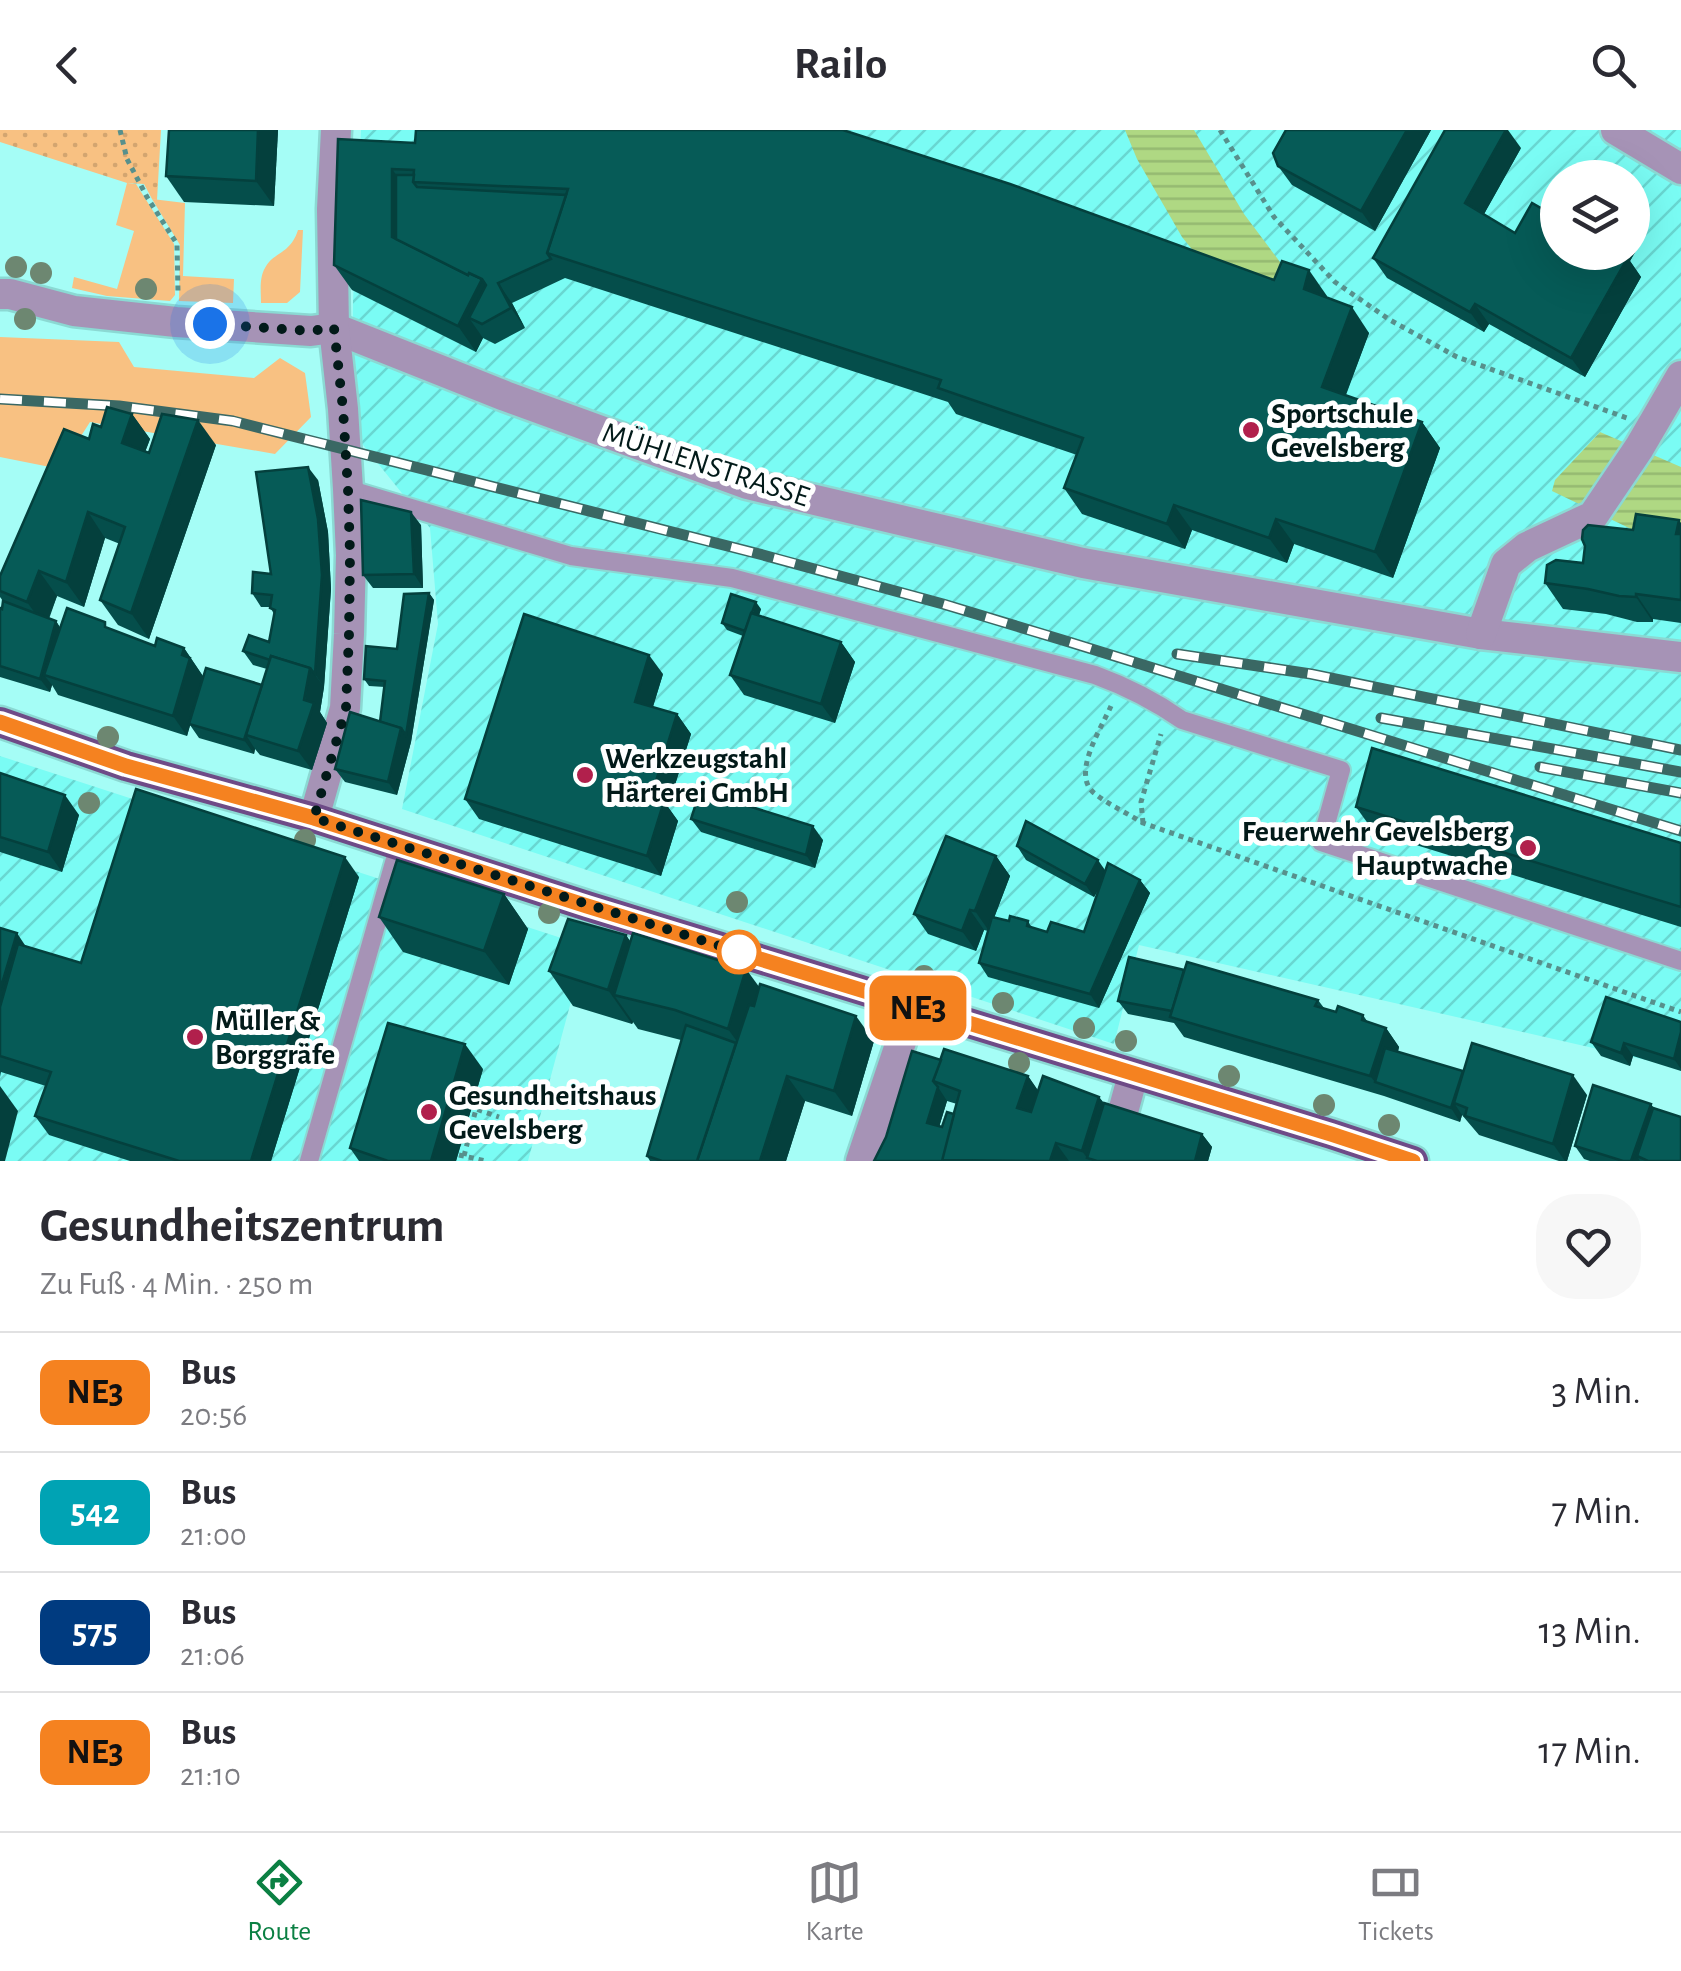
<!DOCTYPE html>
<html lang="de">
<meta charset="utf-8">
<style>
:root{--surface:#fff;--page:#f7f7f7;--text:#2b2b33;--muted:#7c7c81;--line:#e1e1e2;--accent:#0b8043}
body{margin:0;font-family:"Alegreya Sans",sans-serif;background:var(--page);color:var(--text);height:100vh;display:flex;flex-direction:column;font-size:38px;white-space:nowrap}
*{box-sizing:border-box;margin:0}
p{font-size:32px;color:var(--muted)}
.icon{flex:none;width:55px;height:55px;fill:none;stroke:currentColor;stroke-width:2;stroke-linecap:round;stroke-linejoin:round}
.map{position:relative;height:1031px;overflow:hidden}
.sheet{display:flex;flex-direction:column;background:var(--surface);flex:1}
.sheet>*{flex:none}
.badge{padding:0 20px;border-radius:15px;font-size:35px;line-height:65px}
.buttons{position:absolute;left:1540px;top:30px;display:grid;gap:20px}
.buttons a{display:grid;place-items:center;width:110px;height:110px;border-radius:50%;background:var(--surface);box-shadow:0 10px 40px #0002;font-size:50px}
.you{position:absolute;width:50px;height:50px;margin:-25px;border:8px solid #fff;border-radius:50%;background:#1a73e8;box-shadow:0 0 0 15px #1a73e833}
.map>.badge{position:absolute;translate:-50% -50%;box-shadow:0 0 0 5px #fff}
.round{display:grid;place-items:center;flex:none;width:105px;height:105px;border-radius:40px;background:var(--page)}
.head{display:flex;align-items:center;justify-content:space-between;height:170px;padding:0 40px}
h1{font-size:48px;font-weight:600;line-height:75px}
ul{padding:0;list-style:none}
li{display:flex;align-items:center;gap:30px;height:120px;padding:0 40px;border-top:2px solid var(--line)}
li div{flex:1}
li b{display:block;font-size:38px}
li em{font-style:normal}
li .badge{min-width:110px;font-weight:700;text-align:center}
header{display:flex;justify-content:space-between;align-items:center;height:130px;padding:0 40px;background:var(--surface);font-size:45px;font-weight:600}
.menu{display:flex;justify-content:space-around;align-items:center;height:140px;border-top:2px solid var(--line);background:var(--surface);font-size:28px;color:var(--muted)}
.menu a{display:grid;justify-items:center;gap:5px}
.menu .selected{color:var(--accent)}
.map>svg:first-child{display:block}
.industrial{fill:url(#industrial-furrows);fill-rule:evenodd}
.grass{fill:#f8c182}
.park{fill:url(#park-dots)}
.water{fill:url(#water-rules)}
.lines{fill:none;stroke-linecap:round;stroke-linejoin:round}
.lane-casing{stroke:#8bd9d3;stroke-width:22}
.street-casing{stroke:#8bd9d3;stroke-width:35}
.primary-casing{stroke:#8bd9d3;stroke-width:35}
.path{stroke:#57908c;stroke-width:5;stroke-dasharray:5 5;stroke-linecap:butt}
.lane{stroke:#a693b6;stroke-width:18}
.street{stroke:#a693b6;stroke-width:30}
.primary{stroke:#6e4b87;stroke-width:30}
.rail-casing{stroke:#3a6864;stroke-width:11}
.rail{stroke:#fff;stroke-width:8;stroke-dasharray:22;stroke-linecap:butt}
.tree{fill:#6d8771}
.wall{fill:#054e4b;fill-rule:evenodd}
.shaded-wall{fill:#04403d}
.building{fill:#065b57;stroke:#04403d;stroke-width:2.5}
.line-casing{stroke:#fff;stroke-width:22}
.line{stroke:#f58220;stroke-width:15}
.walk{stroke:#021a19;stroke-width:10;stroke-dasharray:0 18}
.poi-dot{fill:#b1204c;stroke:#fff;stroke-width:4}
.stop-dot{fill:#fff;stroke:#f58220;stroke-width:5}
.labels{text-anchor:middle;stroke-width:10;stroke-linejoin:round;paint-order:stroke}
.poi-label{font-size:30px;font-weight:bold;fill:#021a19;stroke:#fff;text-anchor:start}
.street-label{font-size:30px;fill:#021a19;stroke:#fff}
</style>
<header><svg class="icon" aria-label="back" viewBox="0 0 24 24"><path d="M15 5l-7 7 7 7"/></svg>Railo<svg class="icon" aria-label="search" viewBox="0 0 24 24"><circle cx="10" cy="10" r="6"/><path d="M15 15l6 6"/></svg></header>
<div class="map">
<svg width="1681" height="1031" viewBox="0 0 1681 1031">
<defs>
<pattern id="industrial-furrows" width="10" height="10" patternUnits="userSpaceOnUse" patternTransform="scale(2.5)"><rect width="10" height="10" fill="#7afcf4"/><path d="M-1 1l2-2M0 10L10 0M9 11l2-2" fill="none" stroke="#68d7d1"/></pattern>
<pattern id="park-dots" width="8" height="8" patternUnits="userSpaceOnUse" patternTransform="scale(2.5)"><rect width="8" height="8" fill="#f8c182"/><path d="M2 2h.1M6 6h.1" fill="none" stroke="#d3a570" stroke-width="1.8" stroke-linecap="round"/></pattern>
<pattern id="water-rules" width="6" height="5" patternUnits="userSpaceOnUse" patternTransform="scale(2.5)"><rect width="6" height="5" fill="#afd883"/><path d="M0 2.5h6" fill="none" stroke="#95b971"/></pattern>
</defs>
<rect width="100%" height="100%" fill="#a5fdf6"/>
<g class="industrial">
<path d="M361,0H1681V938L1139,815L1114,914L402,679L438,494L430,398L351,300L353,171ZM1558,48H1632V122H1558Z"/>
<path d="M0,626L586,816L528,1031H0Z"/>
</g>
<g class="grass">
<path d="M127,53L136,54L174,114L175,165L170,171L107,166L72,158L74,147L117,159L134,101L116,95Z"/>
<path d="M152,69L185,73L183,146L234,149L233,173L179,171L180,115Z"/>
<path d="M298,100H303L300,162L287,173H261C261,162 259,148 265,138C274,121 290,125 298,100Z"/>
<path d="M0,207L119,212L134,237L254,248L280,228L305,243L311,287L275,324L90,292L60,339L0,327Z"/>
</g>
<path class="park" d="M0,0H161L157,70L152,69L144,54L127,53L0,12Z"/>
<g class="water">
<path d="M1125,0H1194L1244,84L1289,144L1297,163L1195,123L1182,107L1137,29Z"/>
<path d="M1600,302L1681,337V413L1654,410L1552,361L1555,350Z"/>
</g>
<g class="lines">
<defs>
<g id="lane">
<path d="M348,359L571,426L732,448L1095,545C1125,556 1155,571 1182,590L1341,640L1321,712L1681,831"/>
<path d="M309,1031L399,715"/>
</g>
<g id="street">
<path d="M1616,0L1681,39"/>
<path d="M0,164H10L74,181L176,192L311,201L334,198L505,266L747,354L1083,433L1481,504L1681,527"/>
<path d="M1481,504L1506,434L1527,417L1593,386L1639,318L1681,246"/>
<path d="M314,688L345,578L349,504L351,425L348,359L343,279L334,198L332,79L336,0"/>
<path d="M1121,989L1133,945"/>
<path d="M861,1031L913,876"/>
</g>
<path id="primary" d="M0,592L126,636L314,688L587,776L1331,1004L1413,1031"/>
</defs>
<use href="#lane" class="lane-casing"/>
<use href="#street" class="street-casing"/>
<use href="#primary" class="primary-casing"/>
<g class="path">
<path d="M120,0L127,29L147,67L177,114L178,162"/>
<path d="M1220,0L1274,87L1335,152L1390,190L1457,227L1627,288"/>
<path d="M1111,576C1101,599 1071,644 1094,663C1109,675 1127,683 1143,693L1681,882"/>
<path d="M1143,693L1141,672L1161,604"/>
<path d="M459,1025L486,1031"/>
<path d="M464,1026L476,979L499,987"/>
</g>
<use href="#lane" class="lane"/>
<use href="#street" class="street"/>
<use href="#primary" class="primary"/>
<defs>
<g id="rail">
<path d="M0,269L119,276L233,291L763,425L943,474L1069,512L1681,701"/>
<path d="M1177,524L1311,544L1681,620"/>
<path d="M1381,588L1681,642"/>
<path d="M1540,637L1681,663"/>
</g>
</defs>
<use href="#rail" class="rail-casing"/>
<use href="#rail" class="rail"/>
</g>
<g class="tree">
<circle cx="16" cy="137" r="11"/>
<circle cx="41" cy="143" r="11"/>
<circle cx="146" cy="159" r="11"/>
<circle cx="25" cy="189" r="11"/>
<circle cx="108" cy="607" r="11"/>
<circle cx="89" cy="673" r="11"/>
<circle cx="305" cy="710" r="11"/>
<circle cx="737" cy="772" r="11"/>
<circle cx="549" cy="783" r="11"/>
<circle cx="924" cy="846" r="11"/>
<circle cx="1003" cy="873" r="11"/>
<circle cx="1084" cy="898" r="11"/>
<circle cx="1126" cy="911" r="11"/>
<circle cx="1019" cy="933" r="11"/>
<circle cx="1229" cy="946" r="11"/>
<circle cx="1324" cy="975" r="11"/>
<circle cx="1389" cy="995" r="11"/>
</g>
<g class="wall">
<path d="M169,0H278L274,76L184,72L166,46Z"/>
<path d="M1286,0H1431L1375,101L1292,55L1278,36Z"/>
<path d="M848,2L1274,150L1327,166L1326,168L1369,203L1346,265L1422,292L1440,318L1393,448L1294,414L1287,433L1192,400L1185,419L1082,384L1064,358L1077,325L956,284L948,272L565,148L512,173L525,198L495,214L483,208L476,222L352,160L334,135L338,9L415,13Z"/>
<path d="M1521,18L1484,84L1515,103L1558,122H1632V100L1641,112L1630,131L1641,147L1585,247L1489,194L1484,202L1387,148L1373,128Z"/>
<path d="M132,284L150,309L145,322L149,323L216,315L149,509L118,495L100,470L120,414L105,408L84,477L57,466L49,489L56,491L60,498L110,499L155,516L184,518L203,546L262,555L267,539L253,535L243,521L269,512L274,484L270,477H261L252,463L271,444L318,350L328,402L331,459L324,557L320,582L327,593L312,640L260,625L255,619L254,624L199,608L190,595L187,606L58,565L52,555L50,562L0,547V478L2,479L3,471L0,467V446L89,309L101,297Z"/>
<path d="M1681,393V493L1653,489V492H1637L1606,484L1563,479L1545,453L1583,433L1633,400Z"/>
<path d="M421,395L423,458H373L363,445Z"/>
<path d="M429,463L434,470L411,612L397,665L345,652L335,639L380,592L385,557L369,556L364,549L397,519Z"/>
<path d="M761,479L759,485L841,512L855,532L835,593L744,565L730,545L743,506L727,500L722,493Z"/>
<path d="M663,544L653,577L677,584L691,604L668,677L678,691L661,746L479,689L465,669Z"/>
<path d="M0,643L79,685L62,742L0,722Z"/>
<path d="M1356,677L1681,713V797L1374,702Z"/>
<path d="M691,689L823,710L815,738L701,702Z"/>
<path d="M1017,716L1140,750L1150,763L1099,878L988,847L979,833L988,801L984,800L976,821L928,804L914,784L996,726L1010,746L994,788L1009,791H1028L1032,798L1047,802H1084L1101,756L1094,767L1026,730Z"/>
<path d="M359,747L271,1031H130L49,1005L35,986L46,956L1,942L0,947V798L25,816L81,833Z"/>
<path d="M504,764L528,799L509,855L403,822L379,787Z"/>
<path d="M626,805L630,812L759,857L874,911L852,986L805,971L786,1031H650L647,1026L681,910L638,899L633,892L632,894L573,876L549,841Z"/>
<path d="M1318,870L1324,878L1336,882L1363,885L1367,891L1386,898L1399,917L1398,922L1463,941L1587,965L1567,1031H1559L1479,1005L1462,985L1460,992L1384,966L1184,907L1174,893L1128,884L1118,871Z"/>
<path d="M1681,892V941L1633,926L1630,936L1601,926L1591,912Z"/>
<path d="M941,930L1028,946L1038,961L1099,967L1104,973L1202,1004L1212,1017L1208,1031H874L886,1007ZM947,971L957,974L954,984L942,997H939Z"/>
<path d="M483,939L456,1031H359L350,1018Z"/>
<path d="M1651,974L1681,1031H1590L1584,1029L1575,1016Z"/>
</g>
<g class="shaded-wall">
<path d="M258,0H278L274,76L256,51Z"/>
<path d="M1407,0H1431L1375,101L1361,81Z"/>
<path d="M1506,0H1508L1521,18L1479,93L1465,73Z"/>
<path d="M392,39L410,64V120L392,107Z"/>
<path d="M1632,100L1641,112L1630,131L1641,147L1585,247L1571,228L1618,122H1632Z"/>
<path d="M1309,140L1327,166L1321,184L1304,159Z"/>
<path d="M482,149L500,175L469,188L483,208L476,222L458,196Z"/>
<path d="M498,153L512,173L525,198L511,178Z"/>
<path d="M1475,174L1489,194L1484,202L1470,182Z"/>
<path d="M1352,177L1369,203L1339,282L1322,257Z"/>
<path d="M132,284L150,309L139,338L122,313Z"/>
<path d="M198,290L216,315L149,509L131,483Z"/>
<path d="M1422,292L1440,318L1393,448L1375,422Z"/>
<path d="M308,337L318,350L328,402L331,459L324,557L315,544Z"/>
<path d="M1174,375L1192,400L1185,419L1167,394Z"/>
<path d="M88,382L105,408L84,477L66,452Z"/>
<path d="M411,382L421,395L423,458L414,444Z"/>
<path d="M1276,389L1294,414L1287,433L1269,408Z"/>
<path d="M1679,390L1681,393V410L1676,404Z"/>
<path d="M39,441L57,466L45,497L27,472Z"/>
<path d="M429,463L434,470L411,612L397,665L388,652Z"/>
<path d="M1636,464L1653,489V492L1636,467Z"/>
<path d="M756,472L761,479L752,508L747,502Z"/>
<path d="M56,491L65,505L44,545L52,555L50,562L40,549Z"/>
<path d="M841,512L855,532L835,593L821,574Z"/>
<path d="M184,518L204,548L187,606L173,586Z"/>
<path d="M649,525L663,544L648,592L635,572Z"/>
<path d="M310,538L324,557L320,582L327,593L312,640L298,621Z"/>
<path d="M262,555L246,605L255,619L254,624L244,610Z"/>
<path d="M677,584L691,604L668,677L678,691L661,746L647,726L651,667Z"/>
<path d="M65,665L79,685L62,742L48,722Z"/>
<path d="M813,696L823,710L815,738L806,725Z"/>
<path d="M996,726L1010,746L989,801L975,781Z"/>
<path d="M345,727L359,747L271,1031H251Z"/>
<path d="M1098,730L1107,743L1094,767L1085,754Z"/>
<path d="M1140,750L1150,763L1099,878L1090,864Z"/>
<path d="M504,764L528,799L509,855L484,821Z"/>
<path d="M970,780L984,800L976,821L962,801Z"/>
<path d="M17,803L34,829L0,926V860Z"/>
<path d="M626,805L650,840L614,865L633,892L632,894L608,860Z"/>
<path d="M746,839L771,873L741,917L728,899Z"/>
<path d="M856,886L874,911L852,986L834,961Z"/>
<path d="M1386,898L1399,917L1387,957L1375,952L1370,946Z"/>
<path d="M1681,902V939L1674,929Z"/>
<path d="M1624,913L1633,926L1630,936L1621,923Z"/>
<path d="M465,914L483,939L456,1031H431Z"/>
<path d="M1463,941L1454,973L1462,985L1460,992L1451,978Z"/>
<path d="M1573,945L1587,965L1567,1031H1565L1553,1014Z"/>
<path d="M787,946L805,971L786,1031H760Z"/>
<path d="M1028,946L1042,966L1030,998L1017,978Z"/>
<path d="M0,956L18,981L5,1031H0Z"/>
<path d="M938,957L947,971L936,1007L927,993Z"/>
<path d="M1099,967L1113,987L1087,1028L1082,1021Z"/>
<path d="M1651,974L1660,988L1637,1026L1640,1031H1631Z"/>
<path d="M1202,1004L1212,1017L1208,1031H1195Z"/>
<path d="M1056,1013L1069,1031H1050Z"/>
</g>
<g class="building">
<path d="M169,0H258L256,51L166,46Z"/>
<path d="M416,0H843L1010,54L1274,150L1282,131L1309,140L1304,159L1352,177L1322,257L1422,292L1375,422L1276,389L1269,408L1174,375L1167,394L1064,358L1083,308L938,258L941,250L547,123L568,59L413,52L414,40L392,39V107L468,145L469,143L482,149L458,196L334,135L338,9L415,13Z"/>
<path d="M1286,0H1407L1361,81L1278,36L1273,23Z"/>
<path d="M1445,0H1506L1465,73L1515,103L1532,73L1558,88V122H1619L1628,127L1571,228L1475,174L1470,182L1373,128Z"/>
<path d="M396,45H414L413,52L417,57L566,65L547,123L551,129L498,153L511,178L482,194L469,188L486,155L482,149L469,143L468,145L396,109Z"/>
<path d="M107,277L132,284L122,313L149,323L162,284L198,290L131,483L100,470L125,397L88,382L66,452L39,441L27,472L0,461V446L64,299L89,309L93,294L101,297Z"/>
<path d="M308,337L318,389L322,445L315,544L310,538L271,526L270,530L243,521L249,505L269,512L275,480L270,478L272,465L252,463L253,442L271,444L256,342Z"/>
<path d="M361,370L411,382L414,444L363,445Z"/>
<path d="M1636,384L1679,390L1676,404H1681V470L1636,464V467L1619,466L1588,459L1545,453L1547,435L1556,430L1583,433L1585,416L1582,409L1583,400L1588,395L1633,400Z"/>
<path d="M429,463L406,605L401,598L380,592L385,551L364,549L366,516L397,519L404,464Z"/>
<path d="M731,464L756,472L745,501L722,493Z"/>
<path d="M3,471L56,491L40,549L0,536V478L2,479Z"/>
<path d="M67,478L105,492V497L155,516L157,508L184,518L182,525L190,528L173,586L44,545Z"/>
<path d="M751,483L841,512L821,574L730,545Z"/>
<path d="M524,484L649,525L635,572L677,584L651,667L664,671L647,726L465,669Z"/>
<path d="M271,526L310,538L304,570L314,573L298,621L246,605Z"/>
<path d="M206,538L262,555L244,610L189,594Z"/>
<path d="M350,582L401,598L388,652L335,639Z"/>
<path d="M1372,618L1681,713V777L1356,677Z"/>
<path d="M0,643L65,665L48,722L0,707Z"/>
<path d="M136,659L345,727L251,1031H179L35,986L51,942L0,926V877L18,814L81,833Z"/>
<path d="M700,661L813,696L806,725L691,689Z"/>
<path d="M1026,691L1098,730L1085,754L1017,716Z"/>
<path d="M946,706L996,726L975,781L970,780L962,801L914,784Z"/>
<path d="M397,730L504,764L484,821L379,787Z"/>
<path d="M1108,733L1140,750L1090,864L979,833L992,787L1009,791L1010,786L1028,791L1027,796L1047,802L1051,792L1084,802Z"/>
<path d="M568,789L626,805L608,860L549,841Z"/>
<path d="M0,798L17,803L0,860Z"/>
<path d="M633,803L746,839L728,899L675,880L614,865Z"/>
<path d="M1129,827L1184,840L1172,881L1118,871Z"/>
<path d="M1187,832L1318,870L1315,876L1336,882L1338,876L1363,885L1362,890L1386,898L1370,946L1170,887Z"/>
<path d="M760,854L856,886L834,961L787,946L760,1031H697L749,875L754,876Z"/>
<path d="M1606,867L1681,892V902L1674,929L1624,913L1621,923L1591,912Z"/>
<path d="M388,893L465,914L431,1031H388L350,1018Z"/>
<path d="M686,895L736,913L697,1031H662L647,1026Z"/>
<path d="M1472,913L1573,945L1553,1014L1465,986L1467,978L1454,973Z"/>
<path d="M1385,918L1463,941L1451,978L1375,952Z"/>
<path d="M944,919L1028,946L1017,978L1031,982L1043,946L1099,967L1082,1021L1056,1013L1050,1031L941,1030L960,961L933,951Z"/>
<path d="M912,921L941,930L933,951L938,957L927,993L942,997L947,982L954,984L942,1031H874L886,1007Z"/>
<path d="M1593,955L1651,974L1631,1031H1623L1575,1016Z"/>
<path d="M1104,973L1202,1004L1195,1031H1097L1087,1028Z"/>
<path d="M1653,978L1681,987V1031H1648L1637,1026Z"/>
</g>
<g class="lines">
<defs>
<path id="line" d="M0,592L126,636L314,688L587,776L1331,1004L1413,1031"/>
</defs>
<use href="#line" class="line-casing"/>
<use href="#line" class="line"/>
<path class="walk" d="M210,194L310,201L334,198L343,279L348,359L350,424L349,504L346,578L314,688L739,822"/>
</g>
<g class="poi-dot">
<circle cx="1251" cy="300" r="10"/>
<circle cx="585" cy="645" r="10"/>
<circle cx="1528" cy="718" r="10"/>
<circle cx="195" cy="907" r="10"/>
<circle cx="429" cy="982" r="10"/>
</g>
<circle class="stop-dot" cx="739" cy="822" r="20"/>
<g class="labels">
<g class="poi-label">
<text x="1271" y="293">Sportschule<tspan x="1271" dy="34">Gevelsberg</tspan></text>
<text x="605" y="638">Werkzeugstahl<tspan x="605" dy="34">Härterei GmbH</tspan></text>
<text x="1508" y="711" text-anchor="end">Feuerwehr Gevelsberg<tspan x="1508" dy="34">Hauptwache</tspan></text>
<text x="215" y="900">Müller &amp;<tspan x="215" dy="34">Borggräfe</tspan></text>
<text x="449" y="975">Gesundheitshaus<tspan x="449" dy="34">Gevelsberg</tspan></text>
</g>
<g class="street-label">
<text transform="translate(706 334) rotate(18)" y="10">MÜHLENSTRASSE</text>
</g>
</g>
</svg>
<div class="buttons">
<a><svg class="icon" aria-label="layers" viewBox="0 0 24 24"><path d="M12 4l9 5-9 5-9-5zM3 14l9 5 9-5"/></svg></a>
</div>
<div class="you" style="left:210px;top:194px"></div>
<b class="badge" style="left:918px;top:878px;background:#f58220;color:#111">NE3</b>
</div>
<section class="sheet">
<div class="head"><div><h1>Gesundheitszentrum</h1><p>Zu Fuß · 4 Min. · 250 m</p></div><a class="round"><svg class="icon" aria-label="heart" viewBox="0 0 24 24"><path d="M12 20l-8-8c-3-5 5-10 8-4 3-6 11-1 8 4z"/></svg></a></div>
<ul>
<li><span class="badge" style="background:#f58220;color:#111">NE3</span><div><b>Bus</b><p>20:56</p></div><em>3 Min.</em></li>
<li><span class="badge" style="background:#00a3b4;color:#fff">542</span><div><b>Bus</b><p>21:00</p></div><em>7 Min.</em></li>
<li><span class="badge" style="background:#003b80;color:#fff">575</span><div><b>Bus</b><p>21:06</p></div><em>13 Min.</em></li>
<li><span class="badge" style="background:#f58220;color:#111">NE3</span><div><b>Bus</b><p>21:10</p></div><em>17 Min.</em></li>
</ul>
</section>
<nav class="menu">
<a class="selected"><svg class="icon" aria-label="directions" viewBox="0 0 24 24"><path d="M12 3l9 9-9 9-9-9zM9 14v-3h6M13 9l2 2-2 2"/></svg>Route</a>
<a><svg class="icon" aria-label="map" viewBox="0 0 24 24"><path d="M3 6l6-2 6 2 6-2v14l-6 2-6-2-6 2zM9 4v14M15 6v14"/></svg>Karte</a>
<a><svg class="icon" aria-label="tickets" viewBox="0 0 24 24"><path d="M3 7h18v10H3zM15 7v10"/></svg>Tickets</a>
</nav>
